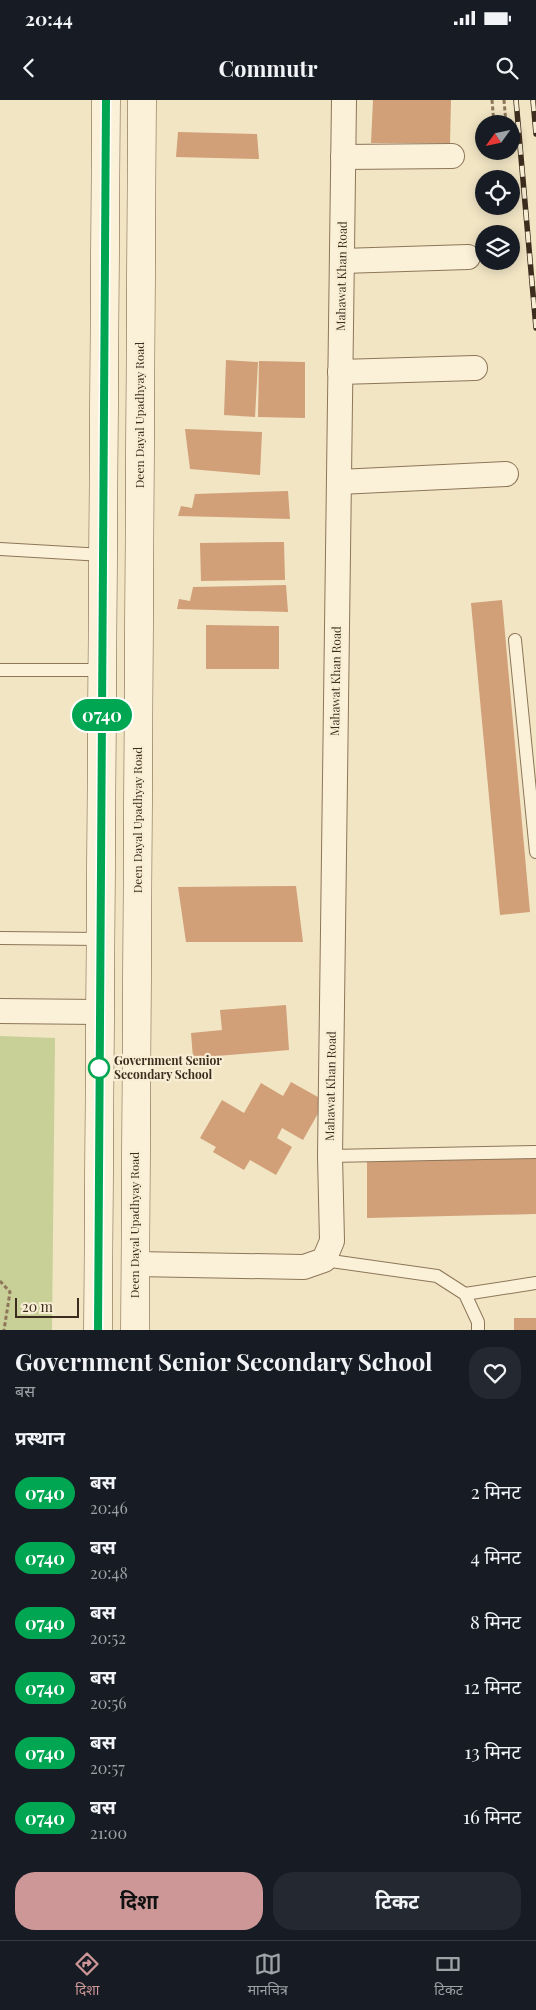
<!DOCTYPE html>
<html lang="hi">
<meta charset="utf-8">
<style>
:root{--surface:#171b24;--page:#242831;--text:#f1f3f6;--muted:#9ea1a6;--line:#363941;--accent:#cd9798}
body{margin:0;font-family:"Playfair Display","Noto Sans Devanagari",serif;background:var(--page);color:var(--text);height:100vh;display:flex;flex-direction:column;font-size:19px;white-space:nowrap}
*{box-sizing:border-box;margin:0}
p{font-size:16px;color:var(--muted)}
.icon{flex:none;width:28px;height:28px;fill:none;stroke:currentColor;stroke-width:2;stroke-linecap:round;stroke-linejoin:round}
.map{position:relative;height:1230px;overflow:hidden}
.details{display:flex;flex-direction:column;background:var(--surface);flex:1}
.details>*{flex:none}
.badge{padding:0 10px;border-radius:16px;font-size:18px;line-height:32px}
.needle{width:32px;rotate:237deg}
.buttons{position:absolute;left:475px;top:15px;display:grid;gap:10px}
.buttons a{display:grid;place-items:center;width:45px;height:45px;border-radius:50%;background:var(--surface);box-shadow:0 2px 12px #0003;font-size:25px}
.scale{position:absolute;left:15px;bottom:12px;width:64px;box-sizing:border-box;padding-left:5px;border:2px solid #3c2d1e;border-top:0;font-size:14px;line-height:18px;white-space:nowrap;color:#3c2d1e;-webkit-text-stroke:4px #f8eed4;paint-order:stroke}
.map>.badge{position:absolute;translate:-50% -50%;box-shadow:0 0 0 2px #fff}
h2{padding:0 15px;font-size:19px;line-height:45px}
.round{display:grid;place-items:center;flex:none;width:52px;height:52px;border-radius:20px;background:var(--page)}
.summary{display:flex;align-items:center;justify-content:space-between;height:85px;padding:0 15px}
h1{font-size:24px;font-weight:700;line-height:38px}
.button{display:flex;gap:10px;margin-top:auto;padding:10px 15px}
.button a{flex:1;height:58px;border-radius:20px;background:var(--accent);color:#111;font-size:20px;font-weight:700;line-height:58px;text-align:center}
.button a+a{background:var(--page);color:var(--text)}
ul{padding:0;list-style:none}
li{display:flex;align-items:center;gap:15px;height:65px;padding:0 15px}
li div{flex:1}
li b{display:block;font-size:19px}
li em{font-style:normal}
li .badge{min-width:55px;font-weight:700;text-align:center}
.status{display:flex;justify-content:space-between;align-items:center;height:35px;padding:0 25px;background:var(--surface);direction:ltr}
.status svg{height:14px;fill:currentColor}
header{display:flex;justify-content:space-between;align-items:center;height:65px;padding:0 15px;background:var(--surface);font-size:22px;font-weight:700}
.menu{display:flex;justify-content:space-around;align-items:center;height:70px;border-top:1px solid var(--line);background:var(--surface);font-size:14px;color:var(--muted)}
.menu a{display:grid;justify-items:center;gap:2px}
.menu .active{color:var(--accent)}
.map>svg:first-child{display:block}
.green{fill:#c8d097}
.building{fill:#d19f78}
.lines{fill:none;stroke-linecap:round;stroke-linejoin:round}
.service-casing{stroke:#8d7659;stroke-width:14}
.minor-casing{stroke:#8d7659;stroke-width:26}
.secondary-casing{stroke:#6f573c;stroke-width:29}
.path{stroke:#8d7659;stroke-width:3;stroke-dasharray:4 2.5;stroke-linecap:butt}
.service{stroke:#fbf1d8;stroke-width:12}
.minor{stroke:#fbf1d8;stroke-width:24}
.secondary{stroke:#fbf1d8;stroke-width:28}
.rail-casing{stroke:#3c2d1e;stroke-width:5.5}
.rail{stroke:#f8eed4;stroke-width:4;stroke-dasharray:11;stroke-linecap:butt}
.line-casing{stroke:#fff;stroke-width:11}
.line{stroke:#00a651;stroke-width:8}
.stop-dot{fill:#fff;stroke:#00a651;stroke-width:2.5}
.labels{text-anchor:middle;stroke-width:4.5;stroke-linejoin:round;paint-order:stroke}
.street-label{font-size:12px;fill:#3c2d1e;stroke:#f8eed4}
.stop-label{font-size:12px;font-weight:bold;fill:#3c2d1e;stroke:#f8eed4;text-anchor:start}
</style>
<div class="status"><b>20:44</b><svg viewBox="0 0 49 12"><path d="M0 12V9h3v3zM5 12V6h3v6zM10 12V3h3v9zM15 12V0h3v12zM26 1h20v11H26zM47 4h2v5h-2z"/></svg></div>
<header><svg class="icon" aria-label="back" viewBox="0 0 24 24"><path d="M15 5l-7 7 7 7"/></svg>Commutr<svg class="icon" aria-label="search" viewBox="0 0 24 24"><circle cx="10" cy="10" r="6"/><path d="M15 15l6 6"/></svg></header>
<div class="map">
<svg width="536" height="1230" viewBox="0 0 536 1230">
<rect width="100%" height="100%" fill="#f1e5c4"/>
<path class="green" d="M0,936L55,938L52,1230H0Z"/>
<g class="building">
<path d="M373,0H451L450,43H371Z"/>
<path d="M178,32L257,34L259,59L176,57Z"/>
<path d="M226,260L258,262L255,317L224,315Z"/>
<path d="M259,261L305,262V318L258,317Z"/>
<path d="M185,329L262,332L260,375L190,369Z"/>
<path d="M288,391L290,419L178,416L181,406L192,408L195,394Z"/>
<path d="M284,442L285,480L201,481L200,443Z"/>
<path d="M286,485L288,512L177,509L179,499L190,501L193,487Z"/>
<path d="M502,500L530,812L500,815L471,503Z"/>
<path d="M206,525L279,526V569H206Z"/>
<path d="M296,786L303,842H186L178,787Z"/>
<path d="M286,905L289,950L193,958L191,933L222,930L220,910Z"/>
<path d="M291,982L325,1001L303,1040L282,1028L277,1038L292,1047L276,1075L250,1060L244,1070L213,1052L216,1047L200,1038L222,1000L244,1013L261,983L283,996Z"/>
<path d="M367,1059H536V1114L367,1118Z"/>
<rect x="514" y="1218" width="22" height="12"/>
</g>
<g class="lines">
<defs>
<g id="service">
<path d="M0,449L103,455"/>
<path d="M515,540L536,752"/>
<path d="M0,570H102"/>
<path d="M0,838L100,839"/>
<path d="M330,1056L536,1052"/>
<path d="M324,1160L437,1176L465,1194L478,1222V1230"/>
<path d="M465,1194L536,1183"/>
</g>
<g id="minor">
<path d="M343,57L452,56"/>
<path d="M342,161L468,157"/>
<path d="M340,272L475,268"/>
<path d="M339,382L506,374"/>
<path d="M0,911L99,912"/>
<path d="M135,1164L304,1167L324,1160L332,1141L330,1056L344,0"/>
</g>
<g id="secondary">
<path d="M98,1230L106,0"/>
<path d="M135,1230L142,0"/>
</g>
</defs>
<use href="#service" class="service-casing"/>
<use href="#minor" class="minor-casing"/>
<use href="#secondary" class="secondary-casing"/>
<g class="path">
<path d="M492,0L494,24"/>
<path d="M504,0L506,24"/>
<path d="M0,1181L10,1192L4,1230"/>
</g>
<use href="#service" class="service"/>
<use href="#minor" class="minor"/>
<use href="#secondary" class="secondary"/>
<defs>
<g id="rail">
<path d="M516,0L536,228"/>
<path d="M533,0L536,34"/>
</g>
</defs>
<use href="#rail" class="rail-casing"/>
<use href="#rail" class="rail"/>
</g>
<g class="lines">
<defs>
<path id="line" d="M98,1230L106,0"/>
</defs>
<use href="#line" class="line-casing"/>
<use href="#line" class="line"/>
</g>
<circle class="stop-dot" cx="99" cy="968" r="10"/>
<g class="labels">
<g class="street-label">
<text transform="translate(342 176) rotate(-89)" y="4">Mahawat Khan Road</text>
<text transform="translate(140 315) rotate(-90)" y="4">Deen Dayal Upadhyay Road</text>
<text transform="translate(336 581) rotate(-89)" y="4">Mahawat Khan Road</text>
<text transform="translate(138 720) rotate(-90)" y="4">Deen Dayal Upadhyay Road</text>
<text transform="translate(331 986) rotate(-89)" y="4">Mahawat Khan Road</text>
<text transform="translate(135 1125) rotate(-90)" y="4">Deen Dayal Upadhyay Road</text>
</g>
<g class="stop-label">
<text x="114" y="965">Government Senior<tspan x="114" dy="14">Secondary School</tspan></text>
</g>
</g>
</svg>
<div class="buttons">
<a><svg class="needle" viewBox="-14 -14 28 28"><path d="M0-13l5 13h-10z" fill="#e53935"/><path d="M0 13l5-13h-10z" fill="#9ea1a6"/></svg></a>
<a><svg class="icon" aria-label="locate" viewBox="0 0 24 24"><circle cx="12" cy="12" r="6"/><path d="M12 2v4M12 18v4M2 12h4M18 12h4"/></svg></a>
<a><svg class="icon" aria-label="layers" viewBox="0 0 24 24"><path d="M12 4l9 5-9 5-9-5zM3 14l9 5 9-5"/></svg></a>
</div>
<div class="scale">20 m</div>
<b class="badge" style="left:102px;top:615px;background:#00a651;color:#fff">0740</b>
</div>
<section class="details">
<div class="summary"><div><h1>Government Senior Secondary School</h1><p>बस</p></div><a class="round"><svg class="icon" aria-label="heart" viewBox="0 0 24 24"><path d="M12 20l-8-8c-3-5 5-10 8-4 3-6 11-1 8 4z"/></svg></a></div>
<h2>प्रस्थान</h2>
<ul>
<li><span class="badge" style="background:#00a651;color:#fff">0740</span><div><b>बस</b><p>20:46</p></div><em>2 मिनट</em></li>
<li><span class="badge" style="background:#00a651;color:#fff">0740</span><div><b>बस</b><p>20:48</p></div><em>4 मिनट</em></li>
<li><span class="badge" style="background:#00a651;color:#fff">0740</span><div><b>बस</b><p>20:52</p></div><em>8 मिनट</em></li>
<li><span class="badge" style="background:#00a651;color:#fff">0740</span><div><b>बस</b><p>20:56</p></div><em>12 मिनट</em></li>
<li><span class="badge" style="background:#00a651;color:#fff">0740</span><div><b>बस</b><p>20:57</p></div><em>13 मिनट</em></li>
<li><span class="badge" style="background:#00a651;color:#fff">0740</span><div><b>बस</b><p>21:00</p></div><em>16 मिनट</em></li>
</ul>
<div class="button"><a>दिशा</a><a>टिकट</a></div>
</section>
<nav class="menu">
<a class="active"><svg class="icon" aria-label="directions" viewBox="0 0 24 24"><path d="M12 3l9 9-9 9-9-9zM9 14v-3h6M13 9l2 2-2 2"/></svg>दिशा</a>
<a><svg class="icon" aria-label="map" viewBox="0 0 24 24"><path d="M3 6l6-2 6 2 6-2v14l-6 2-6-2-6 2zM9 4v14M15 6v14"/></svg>मानचित्र</a>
<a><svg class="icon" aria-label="tickets" viewBox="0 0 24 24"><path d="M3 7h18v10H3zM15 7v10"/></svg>टिकट</a>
</nav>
